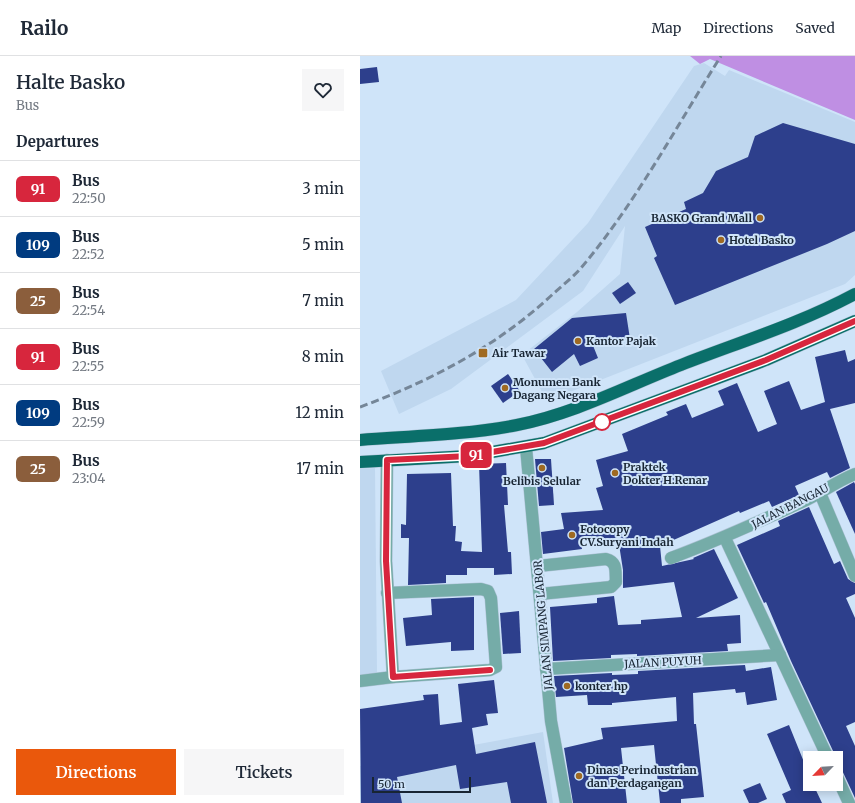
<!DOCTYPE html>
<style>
:root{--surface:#fff;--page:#f6f6f7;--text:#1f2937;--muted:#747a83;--line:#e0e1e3;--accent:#ea580c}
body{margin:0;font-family:Merriweather,serif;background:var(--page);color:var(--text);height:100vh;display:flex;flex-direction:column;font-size:15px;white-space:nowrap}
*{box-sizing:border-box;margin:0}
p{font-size:13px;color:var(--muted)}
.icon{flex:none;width:22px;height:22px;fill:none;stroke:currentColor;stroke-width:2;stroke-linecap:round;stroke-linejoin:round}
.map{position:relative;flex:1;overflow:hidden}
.drawer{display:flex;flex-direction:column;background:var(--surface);width:360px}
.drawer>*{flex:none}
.badge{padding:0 8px;border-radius:6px;font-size:14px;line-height:26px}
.needle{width:26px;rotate:245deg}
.buttons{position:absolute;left:443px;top:695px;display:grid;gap:8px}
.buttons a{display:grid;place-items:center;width:40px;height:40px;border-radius:0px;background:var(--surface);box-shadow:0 2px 10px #0003;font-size:20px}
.scale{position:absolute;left:12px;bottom:10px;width:99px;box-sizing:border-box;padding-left:4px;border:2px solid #182533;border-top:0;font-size:11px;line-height:14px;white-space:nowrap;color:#182533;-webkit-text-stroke:3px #cfe4f9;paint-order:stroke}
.map>.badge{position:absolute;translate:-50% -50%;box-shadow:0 0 0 2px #fff}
h2{padding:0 16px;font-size:15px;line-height:36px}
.round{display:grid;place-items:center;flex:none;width:42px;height:42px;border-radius:0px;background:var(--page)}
.head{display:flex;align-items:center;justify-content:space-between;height:68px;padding:0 16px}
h1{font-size:19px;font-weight:600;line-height:30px}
.cta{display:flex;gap:8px;margin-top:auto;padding:8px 16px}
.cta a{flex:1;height:46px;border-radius:0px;background:var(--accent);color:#fff;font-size:16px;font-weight:600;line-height:46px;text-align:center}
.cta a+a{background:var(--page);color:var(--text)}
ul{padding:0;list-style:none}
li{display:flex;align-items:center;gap:12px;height:56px;padding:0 16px;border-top:1px solid var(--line)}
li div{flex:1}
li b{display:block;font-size:15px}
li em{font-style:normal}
li .badge{min-width:44px;font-weight:700;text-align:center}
header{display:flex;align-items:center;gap:24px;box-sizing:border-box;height:56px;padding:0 20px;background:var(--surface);border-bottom:1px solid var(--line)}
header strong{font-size:19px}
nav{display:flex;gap:22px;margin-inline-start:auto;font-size:14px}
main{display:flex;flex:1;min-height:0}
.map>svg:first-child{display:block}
.built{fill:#bfd7ef}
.water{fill:#bf8fe3}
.building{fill:#2d3f8c}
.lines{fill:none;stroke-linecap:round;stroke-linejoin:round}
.minor-casing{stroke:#aec2d5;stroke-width:13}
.trunk-casing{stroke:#aec2d5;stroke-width:13}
.minor{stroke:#75aca8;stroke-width:12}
.trunk{stroke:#0a6f6a;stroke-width:12}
.rail{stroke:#758698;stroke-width:3;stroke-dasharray:8 4;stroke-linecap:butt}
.line-casing{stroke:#fff;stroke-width:9}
.line{stroke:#d7263d;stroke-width:6}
.poi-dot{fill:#9f6a22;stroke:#cfe4f9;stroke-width:1.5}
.stop-dot{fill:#fff;stroke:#d7263d;stroke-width:2}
.labels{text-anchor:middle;stroke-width:4;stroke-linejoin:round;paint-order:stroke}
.poi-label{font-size:11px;font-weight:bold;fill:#182533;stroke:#cfe4f9;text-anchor:start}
.street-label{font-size:11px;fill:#182533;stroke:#cfe4f9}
</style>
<header>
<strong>Railo</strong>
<nav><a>Map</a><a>Directions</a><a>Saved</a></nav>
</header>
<main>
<section class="drawer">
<div class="head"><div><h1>Halte Basko</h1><p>Bus</p></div><a class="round"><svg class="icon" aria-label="heart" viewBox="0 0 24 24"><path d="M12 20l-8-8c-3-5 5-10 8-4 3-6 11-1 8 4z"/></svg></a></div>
<h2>Departures</h2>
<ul>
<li><span class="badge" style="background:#d7263d;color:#fff">91</span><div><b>Bus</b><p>22:50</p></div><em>3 min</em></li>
<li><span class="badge" style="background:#003b80;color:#fff">109</span><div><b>Bus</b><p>22:52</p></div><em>5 min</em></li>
<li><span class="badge" style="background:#8b5e3c;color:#fff">25</span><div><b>Bus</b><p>22:54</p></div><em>7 min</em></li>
<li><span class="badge" style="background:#d7263d;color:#fff">91</span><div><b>Bus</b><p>22:55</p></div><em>8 min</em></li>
<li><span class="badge" style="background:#003b80;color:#fff">109</span><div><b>Bus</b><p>22:59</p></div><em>12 min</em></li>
<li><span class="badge" style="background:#8b5e3c;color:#fff">25</span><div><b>Bus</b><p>23:04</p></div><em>17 min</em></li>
</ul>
<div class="cta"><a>Directions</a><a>Tickets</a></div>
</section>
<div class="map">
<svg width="495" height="747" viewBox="0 0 495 747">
<rect width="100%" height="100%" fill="#cfe4f9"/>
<g class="built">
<path d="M344,7L365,20L369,14L495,66V219L485,228L187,345L162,299L217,256L260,218L265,170L223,235L91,333L39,358L21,315L156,244L228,167L334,10Z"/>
<path d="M15,412L17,618L0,619V413Z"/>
<path d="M183,676L193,747H0V710Z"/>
</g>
<path class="water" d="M330,0H495V64L350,3L340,8Z"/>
<g class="building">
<path d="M17,11L19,26L0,28V13Z"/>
<path d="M423,67L495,88V175L467,188L315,249L294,202L297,200L285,171L326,153L324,146L343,137L356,115L388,101L395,80Z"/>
<path d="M268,226L276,237L260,248L252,237Z"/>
<path d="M266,257L270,283L232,287L238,302L220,310L214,298L192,316L174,293L212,262Z"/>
<path d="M485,294L488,306L495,303V347L470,353L490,412L470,422L467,416L435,430L439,439L412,451L409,445L380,457L379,455L300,490L302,510L334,503L333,502L354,493L378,542L336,562L380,559L381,587L367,588L368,595L277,600V598L251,599V602L193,605L190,551L237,547V542L254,540L258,569L281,568V564L322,561L314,526L263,532V514L258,482L221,486L222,493L183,498L181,476L204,473L201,457L243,454L236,432L243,430L236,404L268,395L262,378L308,359L306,356L326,348L332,362L364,349L358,335L377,327L398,376L417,368L404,335L429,325L441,354L465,346L455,301Z"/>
<path d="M148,318L160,335L143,347L131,330Z"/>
<path d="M175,403H191L194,449L179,450Z"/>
<path d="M146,407L148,449H144L148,496H151L152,518L134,519V512H107V519H86V527L48,529L49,482H41V468L46,469L47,418L91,417L93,470H96L95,485L102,486L101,495L122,496L119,408Z"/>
<path d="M494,426L495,428V478L476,436Z"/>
<path d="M449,451L474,508L480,505L488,523L495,527V538L486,542L495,562V666L486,670L495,690V742L431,605L406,546L404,547L377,489L420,470L418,465Z"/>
<path d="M114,541V594L91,595V586L46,590L43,562L72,559L71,543Z"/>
<path d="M159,555L161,597L143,598L140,557Z"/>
<path d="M385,609L386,615L411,611L417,644L387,649L385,636L376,637L375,633L333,637L334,668H336L344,741L321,743V747H300L294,689L261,692L267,747H213L204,692L243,683L241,672L317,665L316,641L252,647V649H228L227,639L196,641L194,620L252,617V619L278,618V615Z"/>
<path d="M134,624L138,657L126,658L128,669L112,672L116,698L175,686L187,747H151L147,726L100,733L96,709L37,721L42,747H1L0,653L64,644L63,639L78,638L80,669L102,666L98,628Z"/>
<path d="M429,669L450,721V728H453L462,747H426L422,738L431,734L407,678Z"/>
<path d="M400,727L407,743L398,747H389L383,734Z"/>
</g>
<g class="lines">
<defs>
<g id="minor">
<path d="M166,391L191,665L206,747"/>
<path d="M27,404L26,505L33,621L130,614L136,611L131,542L128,535L121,533L27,537"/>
<path d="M460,437L495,520"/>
<path d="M365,482L468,702"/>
<path d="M311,502C357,485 401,465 446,444C463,436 477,425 495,418"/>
<path d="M178,510L246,503C258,506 255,516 256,526L251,531L180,538"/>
<path d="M186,613L420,599"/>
<path d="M0,625L33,621"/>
<path d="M476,719L489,747"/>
</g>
<g id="trunk">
<path d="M0,384C52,380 105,379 157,369C214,358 267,330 321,309C380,286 439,268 495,238"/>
<path d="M0,406L109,400L184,387L406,304L495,265"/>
</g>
</defs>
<use href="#minor" class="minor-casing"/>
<use href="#trunk" class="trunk-casing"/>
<use href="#minor" class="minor"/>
<use href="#trunk" class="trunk"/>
<path class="rail" d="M0,351C71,325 139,289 194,237C203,229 213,221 221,212C275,148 316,71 361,0"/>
</g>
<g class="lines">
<defs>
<path id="line" d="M130,614L33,621L26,505L27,404L109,400L184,387L406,304L495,265"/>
</defs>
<use href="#line" class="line-casing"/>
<use href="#line" class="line"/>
</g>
<g class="poi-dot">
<circle cx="400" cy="162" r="4"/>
<circle cx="361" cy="184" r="4"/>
<circle cx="218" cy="285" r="4"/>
<rect x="118" y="292" width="10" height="10" rx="2"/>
<circle cx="145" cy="332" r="4"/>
<circle cx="182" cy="412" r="4"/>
<circle cx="255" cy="417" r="4"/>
<circle cx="212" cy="479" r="4"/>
<circle cx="207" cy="630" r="4"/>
<circle cx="219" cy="720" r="4"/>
</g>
<circle class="stop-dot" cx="242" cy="366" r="8"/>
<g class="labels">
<g class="poi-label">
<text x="392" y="166" text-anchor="end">BASKO Grand Mall</text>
<text x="369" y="188">Hotel Basko</text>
<text x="226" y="289">Kantor Pajak</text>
<text x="132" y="301">Air Tawar</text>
<text x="153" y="330">Monumen Bank<tspan x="153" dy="13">Dagang Negara</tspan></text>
<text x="263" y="415">Praktek<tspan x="263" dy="13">Dokter H.Renar</tspan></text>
<text x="182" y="429" text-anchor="middle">Belibis Selular</text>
<text x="220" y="477">Fotocopy<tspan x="220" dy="13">CV.Suryani Indah</tspan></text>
<text x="215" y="634">konter hp</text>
<text x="227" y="718">Dinas Perindustrian<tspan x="227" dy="13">dan Perdagangan</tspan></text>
</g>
<g class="street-label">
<text transform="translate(430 450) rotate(-27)" y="4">JALAN BANGAU</text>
<text transform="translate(183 569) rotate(-95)" y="4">JALAN SIMPANG LABOR</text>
<text transform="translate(303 606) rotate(-3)" y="4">JALAN PUYUH</text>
</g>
</g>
</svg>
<div class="buttons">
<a><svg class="needle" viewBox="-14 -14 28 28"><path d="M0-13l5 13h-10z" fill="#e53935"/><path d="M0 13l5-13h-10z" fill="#747a83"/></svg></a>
</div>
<div class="scale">50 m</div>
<b class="badge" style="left:116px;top:399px;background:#d7263d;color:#fff">91</b>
</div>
</main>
